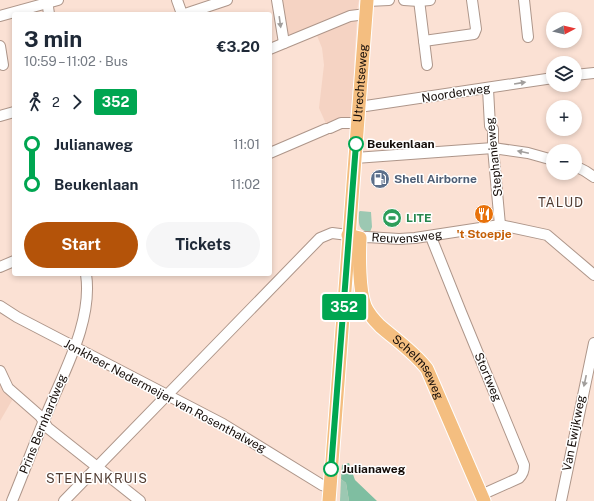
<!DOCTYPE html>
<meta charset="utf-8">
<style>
:root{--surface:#fff;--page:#f6f6f7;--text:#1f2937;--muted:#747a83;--accent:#b45309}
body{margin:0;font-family:"Public Sans",sans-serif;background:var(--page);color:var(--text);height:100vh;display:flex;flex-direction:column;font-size:15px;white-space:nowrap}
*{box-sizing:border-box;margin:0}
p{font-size:13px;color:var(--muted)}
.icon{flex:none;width:22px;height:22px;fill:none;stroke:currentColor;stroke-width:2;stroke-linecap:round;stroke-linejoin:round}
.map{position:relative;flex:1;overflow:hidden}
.side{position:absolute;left:12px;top:12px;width:260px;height:264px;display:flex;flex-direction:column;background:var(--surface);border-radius:4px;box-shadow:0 2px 6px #0003}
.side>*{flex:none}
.badge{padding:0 8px;border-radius:3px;font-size:14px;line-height:26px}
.needle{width:26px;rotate:83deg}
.buttons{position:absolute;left:546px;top:12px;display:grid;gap:8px}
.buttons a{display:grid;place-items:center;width:36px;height:36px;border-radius:50%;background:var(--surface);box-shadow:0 2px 6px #0003;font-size:20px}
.map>.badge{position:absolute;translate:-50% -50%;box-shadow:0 0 0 2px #fff}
.legs{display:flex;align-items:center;gap:6px;height:44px;padding:0 12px;font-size:13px}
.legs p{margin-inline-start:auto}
.summary{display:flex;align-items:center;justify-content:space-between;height:68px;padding:0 12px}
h1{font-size:22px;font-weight:700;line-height:30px}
.action{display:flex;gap:8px;margin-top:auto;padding:8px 12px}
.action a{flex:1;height:46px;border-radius:24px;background:var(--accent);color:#fff;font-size:16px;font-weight:700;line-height:46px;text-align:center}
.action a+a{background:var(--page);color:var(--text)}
ul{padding:0 12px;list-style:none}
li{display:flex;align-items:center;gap:14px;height:40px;font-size:15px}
li i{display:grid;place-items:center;width:6px;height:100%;margin:0 5px;background:currentColor}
li i::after{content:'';width:10px;height:10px;margin:-5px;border:3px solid;border-radius:50%;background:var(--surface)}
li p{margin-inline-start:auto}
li:first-child i{background:linear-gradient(#0000 50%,currentColor 0)}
li:last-child i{background:linear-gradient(currentColor 50%,#0000 0)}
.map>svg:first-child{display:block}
.built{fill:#f5d3c3}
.green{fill:#9cc8b2}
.forest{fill:#7fbea1}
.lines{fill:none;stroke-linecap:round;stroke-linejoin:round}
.minor-casing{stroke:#ae968a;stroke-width:12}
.major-casing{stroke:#fff;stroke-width:15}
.minor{stroke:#fff;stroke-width:10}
.major{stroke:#f4be80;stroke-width:13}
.oneway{fill:#a19e9c}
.line-1-casing{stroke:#fff;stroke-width:9}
.line-1{stroke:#00a651;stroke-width:6}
.stop-1-dot{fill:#fff;stroke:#00a651;stroke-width:2}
.labels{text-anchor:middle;stroke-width:3;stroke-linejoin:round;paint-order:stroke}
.street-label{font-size:12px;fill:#140c08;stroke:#fff}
.stop-label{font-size:12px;font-weight:bold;fill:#140c08;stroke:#fff;text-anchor:start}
.service-label{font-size:12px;font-weight:bold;fill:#4e5e75;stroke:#fff;text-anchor:start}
.leisure-label{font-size:12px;font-weight:bold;fill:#27864d;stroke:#fff;text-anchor:start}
.food-label{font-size:12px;font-weight:bold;fill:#c56008;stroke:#fff}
.neighbourhood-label{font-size:13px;letter-spacing:1px;fill:#513d33;stroke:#fff}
</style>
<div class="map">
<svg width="594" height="501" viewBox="0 0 594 501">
<rect width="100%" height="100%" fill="#fbe1d4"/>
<g class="built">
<path d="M280,0H359L357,10L291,35L287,34Z"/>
<path d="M350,19L357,20L354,63L355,71L350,118L327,126L319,108L324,65L322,48L316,33Z"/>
<path d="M0,378L14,397L0,421Z"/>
</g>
<g class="green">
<path d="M360,211L371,212L372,227L370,232C357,231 359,222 359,212Z"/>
<path d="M341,479L346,483L349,501H340Z"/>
</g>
<path class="forest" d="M349,463L355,480L377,501H349L346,483L341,479L342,465Z"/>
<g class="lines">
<defs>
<g id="minor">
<path d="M47,0L49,14"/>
<path d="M177,0L182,14"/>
<path d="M277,0L284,43"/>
<path d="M404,0L419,1L430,0"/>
<path d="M419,0L427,65"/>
<path d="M524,0L528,37"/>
<path d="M367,1L389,0"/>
<path d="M185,14L227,0"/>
<path d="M0,16L58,0"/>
<path d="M424,41L474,34L476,29L472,0"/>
<path d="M0,46L3,65"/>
<path d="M270,49L350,16L366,14"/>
<path d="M575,75L594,73"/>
<path d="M488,89L490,126L493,129V148L500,225"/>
<path d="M359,107L553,78"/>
<path d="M0,116L14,112"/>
<path d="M330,128L341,123H358"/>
<path d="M270,153L326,129"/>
<path d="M355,158L493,148L528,153L553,160"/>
<path d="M575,166L585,171L594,177"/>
<path d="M431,237L461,312L524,465C524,471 523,474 519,478L481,495"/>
<path id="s1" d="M360,238L367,237L399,239L415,238L500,225L547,235L594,275"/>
<path d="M0,267L14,261"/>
<path d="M0,306L17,317L223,424L322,485L330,488"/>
<path d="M0,371L8,388L40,416L48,428L140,501"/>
<path d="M12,501C24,472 35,442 47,413C64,371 93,321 86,274"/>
<path d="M64,501L320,238L332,233L348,235"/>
<path d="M561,501L594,343"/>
</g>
<g id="major">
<path id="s2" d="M348,235L360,238C359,256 359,290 365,306C368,313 374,320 380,326C396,340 414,352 427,369L484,501"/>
<path id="s3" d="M329,501C341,334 354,167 367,0"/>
</g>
</defs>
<use href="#minor" class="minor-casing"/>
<use href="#major" class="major-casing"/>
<use href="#minor" class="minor"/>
<use href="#major" class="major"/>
</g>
<defs><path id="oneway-solid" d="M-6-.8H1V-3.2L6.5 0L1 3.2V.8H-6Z"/></defs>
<g class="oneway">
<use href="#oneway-solid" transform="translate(280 22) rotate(82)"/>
<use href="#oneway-solid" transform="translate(520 83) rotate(-9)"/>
<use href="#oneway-solid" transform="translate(523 152) rotate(-168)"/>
<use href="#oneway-solid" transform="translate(585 381) rotate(102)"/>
</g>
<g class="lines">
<defs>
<path id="line-1" d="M331,469L356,144"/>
</defs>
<use href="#line-1" class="line-1-casing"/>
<use href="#line-1" class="line-1"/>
</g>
<defs>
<symbol id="fuel-disc" viewBox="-11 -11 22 22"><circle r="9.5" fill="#5c6f8a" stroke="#fff"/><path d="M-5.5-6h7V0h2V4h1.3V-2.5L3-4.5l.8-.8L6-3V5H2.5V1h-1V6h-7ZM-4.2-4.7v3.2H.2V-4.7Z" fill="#fff"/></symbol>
<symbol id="restaurant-disc" viewBox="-11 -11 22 22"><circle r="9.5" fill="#e8710a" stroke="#fff"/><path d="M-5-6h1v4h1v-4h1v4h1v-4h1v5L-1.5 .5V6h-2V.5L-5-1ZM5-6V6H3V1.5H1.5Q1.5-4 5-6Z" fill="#fff"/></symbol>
<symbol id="stadium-disc" viewBox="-11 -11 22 22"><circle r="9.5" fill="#2e9e5b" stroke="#fff"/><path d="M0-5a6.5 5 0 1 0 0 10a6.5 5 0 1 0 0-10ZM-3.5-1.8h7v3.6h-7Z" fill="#fff"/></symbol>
</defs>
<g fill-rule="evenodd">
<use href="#fuel-disc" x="369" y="168" width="22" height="22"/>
<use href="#restaurant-disc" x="473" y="203" width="22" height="22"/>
<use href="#stadium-disc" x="381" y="207" width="22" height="22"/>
</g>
<g class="stop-1-dot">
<circle cx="356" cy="144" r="7"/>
<circle cx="331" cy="469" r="7"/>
</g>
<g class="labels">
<g class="street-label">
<text dy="4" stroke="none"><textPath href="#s3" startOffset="419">Utrechtseweg</textPath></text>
<text transform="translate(456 93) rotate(-9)" y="4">Noorderweg</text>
<text transform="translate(494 157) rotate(-96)" y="4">Stephanieweg</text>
<text dy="4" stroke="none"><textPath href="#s1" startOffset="47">Reuvensweg</textPath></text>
<text dy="4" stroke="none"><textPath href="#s2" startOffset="163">Schelmseweg</textPath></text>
<text transform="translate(488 377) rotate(67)" y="4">Stortweg</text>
<text transform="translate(165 396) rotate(28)" y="4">Jonkheer Nedermeijer van Rosenthalweg</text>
<text transform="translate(43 424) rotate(-68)" y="4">Prins Bernhardweg</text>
<text transform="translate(574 433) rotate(-79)" y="4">Van Ewijkweg</text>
</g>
<g class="stop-label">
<text x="367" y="148">Beukenlaan</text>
<text x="342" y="473">Julianaweg</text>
</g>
<g class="service-label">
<text x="394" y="183">Shell Airborne</text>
</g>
<g class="leisure-label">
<text x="406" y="222">LITE</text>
</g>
<g class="food-label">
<text x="484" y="238">'t Stoepje</text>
</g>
<g class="neighbourhood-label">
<text x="561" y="207">TALUD</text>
<text x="97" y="483">STENENKRUIS</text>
</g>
</g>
</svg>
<div class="buttons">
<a><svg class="needle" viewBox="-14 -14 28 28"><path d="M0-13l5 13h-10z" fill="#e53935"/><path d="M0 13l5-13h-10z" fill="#747a83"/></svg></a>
<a><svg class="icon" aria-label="layers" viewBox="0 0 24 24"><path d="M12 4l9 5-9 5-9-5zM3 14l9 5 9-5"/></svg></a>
<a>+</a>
<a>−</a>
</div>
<b class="badge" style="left:344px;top:307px;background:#00a651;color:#fff">352</b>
<section class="side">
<div class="summary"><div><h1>3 min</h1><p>10:59 – 11:02 · Bus</p></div><b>€3.20</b></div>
<div class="legs"><svg class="icon" aria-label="walk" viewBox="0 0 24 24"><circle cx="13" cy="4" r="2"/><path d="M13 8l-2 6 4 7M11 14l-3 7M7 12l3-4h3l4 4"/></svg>2<svg class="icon" aria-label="forward" viewBox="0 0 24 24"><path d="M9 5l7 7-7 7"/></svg><b class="badge" style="background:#00a651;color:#fff">352</b></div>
<ul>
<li><i style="color:#00a651"></i><b>Julianaweg</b><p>11:01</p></li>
<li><i style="color:#00a651"></i><b>Beukenlaan</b><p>11:02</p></li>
</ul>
<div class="action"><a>Start</a><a>Tickets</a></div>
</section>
</div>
